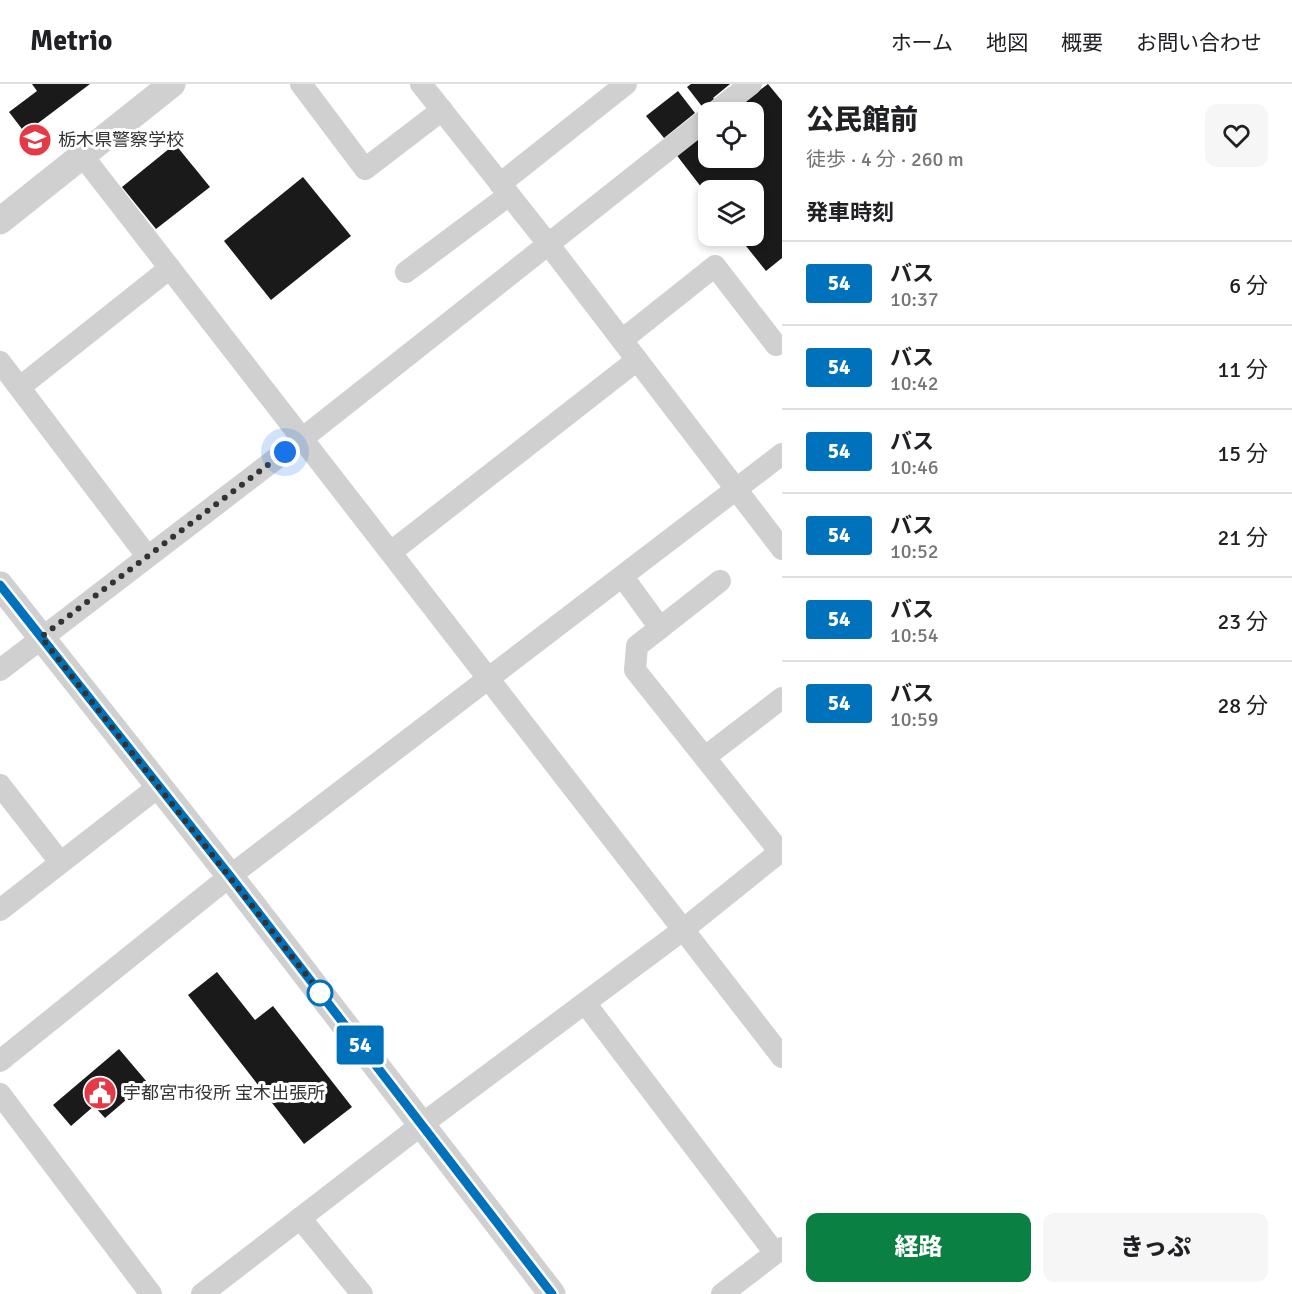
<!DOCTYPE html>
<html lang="ja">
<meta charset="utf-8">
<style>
:root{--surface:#fff;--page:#f6f6f6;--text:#202124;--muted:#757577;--line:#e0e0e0;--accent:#0b8043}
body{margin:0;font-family:Signika,"Noto Sans JP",sans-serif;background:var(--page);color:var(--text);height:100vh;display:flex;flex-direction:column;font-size:22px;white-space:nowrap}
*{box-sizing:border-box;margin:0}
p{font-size:20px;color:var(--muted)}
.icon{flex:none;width:33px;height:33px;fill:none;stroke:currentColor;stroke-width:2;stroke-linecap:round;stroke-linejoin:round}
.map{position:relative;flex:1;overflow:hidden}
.drawer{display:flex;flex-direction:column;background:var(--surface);width:510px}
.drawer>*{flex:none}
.badge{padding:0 12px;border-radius:4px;font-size:21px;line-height:39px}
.tools{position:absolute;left:698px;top:18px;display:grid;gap:12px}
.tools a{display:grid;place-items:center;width:66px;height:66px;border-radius:12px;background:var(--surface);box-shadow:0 3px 9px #0003;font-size:30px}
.you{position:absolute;width:30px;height:30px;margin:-15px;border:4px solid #fff;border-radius:50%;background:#1a73e8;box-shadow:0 0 0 9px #1a73e833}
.map>.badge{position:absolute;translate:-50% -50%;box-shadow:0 0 0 3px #fff}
h2{padding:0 24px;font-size:22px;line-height:54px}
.round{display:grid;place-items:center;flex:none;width:63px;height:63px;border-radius:12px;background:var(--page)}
.headline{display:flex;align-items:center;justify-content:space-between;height:102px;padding:0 24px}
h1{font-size:28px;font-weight:800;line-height:45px}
.button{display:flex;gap:12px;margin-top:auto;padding:12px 24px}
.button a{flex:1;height:69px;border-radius:12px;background:var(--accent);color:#fff;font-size:24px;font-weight:800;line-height:69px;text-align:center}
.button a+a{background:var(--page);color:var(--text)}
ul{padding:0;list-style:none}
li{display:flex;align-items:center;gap:18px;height:84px;padding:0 24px;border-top:2px solid var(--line)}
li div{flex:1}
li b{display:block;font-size:22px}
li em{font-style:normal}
li .badge{min-width:66px;font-weight:700;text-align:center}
header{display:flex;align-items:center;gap:36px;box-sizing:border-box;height:84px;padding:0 30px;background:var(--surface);border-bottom:2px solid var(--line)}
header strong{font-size:28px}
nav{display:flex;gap:33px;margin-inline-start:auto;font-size:21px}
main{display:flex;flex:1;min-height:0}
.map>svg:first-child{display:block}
.building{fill:#1a1a1a}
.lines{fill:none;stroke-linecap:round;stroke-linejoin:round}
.minor{stroke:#d0d0d0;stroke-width:22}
.tertiary{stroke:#d0d0d0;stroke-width:27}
.line-casing{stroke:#fff;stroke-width:14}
.line{stroke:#0072bc;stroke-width:9}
.walk{stroke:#333;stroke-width:6;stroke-dasharray:0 10.8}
.stop-dot{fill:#fff;stroke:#0072bc;stroke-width:3}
.labels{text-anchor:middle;stroke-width:6;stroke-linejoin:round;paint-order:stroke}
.poi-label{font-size:18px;fill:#333;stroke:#fff;text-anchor:start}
</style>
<header>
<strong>Metrio</strong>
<nav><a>ホーム</a><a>地図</a><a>概要</a><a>お問い合わせ</a></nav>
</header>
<main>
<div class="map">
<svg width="782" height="1210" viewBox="0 0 782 1210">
<rect width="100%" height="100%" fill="#fff"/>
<g class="building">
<path d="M32,0H90L25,49L9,28L37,7Z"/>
<path d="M691,0H730L713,14L715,16L704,25L687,3Z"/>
<path d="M768,0L782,17V174L766,187L738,152H753V106H708V112L675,69L708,45V74H753V28H730Z"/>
<path d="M678,7L695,29L664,54L646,32Z"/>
<path d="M175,60L210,103L156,145L122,103Z"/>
<path d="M303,93L351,152L271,216L224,157Z"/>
<path d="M217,888L255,936L273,922L352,1023L304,1060L188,911Z"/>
<path d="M119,965L147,998L105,1034L94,1022L71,1042L53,1021Z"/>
</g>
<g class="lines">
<g class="minor">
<path d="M301,0L365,85L442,26"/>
<path d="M421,0L549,161L782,465"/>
<path d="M715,28L751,0"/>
<path d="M82,71L782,973"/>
<path d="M500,100L626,0"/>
<path d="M406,188L509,111"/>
<path d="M622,256L715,182L776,261"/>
<path d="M0,278L147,472"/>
<path d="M20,303L170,184"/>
<path d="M391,468L637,276"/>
<path d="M623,493L660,544"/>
<path d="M720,497L637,562L635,586L780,768"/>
<path d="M0,586L303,354L708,34"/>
<path d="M705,673L782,614"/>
<path d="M0,701L60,778"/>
<path d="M0,826L158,703"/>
<path d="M585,919L775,1169"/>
<path d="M0,977L230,792L782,370"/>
<path d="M0,1010L151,1210"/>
<path d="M300,1134L362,1210"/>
<path d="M202,1210L421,1041L684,845L782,766"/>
<path d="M722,1210L782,1164"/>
</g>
<g class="tertiary">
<path d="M0,137L172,0"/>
<path d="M0,501L230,792L552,1210"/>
</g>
</g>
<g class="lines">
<defs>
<path id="line" d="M0,501L230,792L552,1210"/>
</defs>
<use href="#line" class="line-casing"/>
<use href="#line" class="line"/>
<path class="walk" d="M285,368L41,553L326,916L320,909"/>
</g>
<defs>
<symbol id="school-disc" viewBox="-11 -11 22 22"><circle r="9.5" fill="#e63946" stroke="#fff"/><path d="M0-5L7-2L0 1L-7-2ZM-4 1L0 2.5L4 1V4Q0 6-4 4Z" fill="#fff"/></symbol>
<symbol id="civic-disc" viewBox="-11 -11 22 22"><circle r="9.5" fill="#e63946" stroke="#fff"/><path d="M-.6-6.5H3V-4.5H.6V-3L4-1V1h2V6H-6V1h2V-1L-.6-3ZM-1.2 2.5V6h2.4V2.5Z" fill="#fff"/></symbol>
</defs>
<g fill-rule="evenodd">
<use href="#school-disc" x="16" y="37" width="38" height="38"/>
<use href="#civic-disc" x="81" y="990" width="38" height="38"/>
</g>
<circle class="stop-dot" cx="320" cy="909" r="12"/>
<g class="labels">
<g class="poi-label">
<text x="58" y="62">栃木県警察学校</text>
<text x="123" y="1015">宇都宮市役所 宝木出張所</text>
</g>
</g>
</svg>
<div class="tools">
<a><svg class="icon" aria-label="locate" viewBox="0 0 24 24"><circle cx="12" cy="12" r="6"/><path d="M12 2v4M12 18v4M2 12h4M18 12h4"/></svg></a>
<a><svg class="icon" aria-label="layers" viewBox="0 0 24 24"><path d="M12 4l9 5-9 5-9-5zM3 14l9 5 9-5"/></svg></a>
</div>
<div class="you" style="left:285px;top:368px"></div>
<b class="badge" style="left:360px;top:961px;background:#0072bc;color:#fff">54</b>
</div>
<section class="drawer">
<div class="headline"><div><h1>公民館前</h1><p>徒歩 · 4 分 · 260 m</p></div><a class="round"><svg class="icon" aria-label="heart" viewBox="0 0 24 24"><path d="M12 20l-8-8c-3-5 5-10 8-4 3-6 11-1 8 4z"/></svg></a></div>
<h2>発車時刻</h2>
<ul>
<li><span class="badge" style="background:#0072bc;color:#fff">54</span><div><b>バス</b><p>10:37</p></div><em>6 分</em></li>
<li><span class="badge" style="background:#0072bc;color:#fff">54</span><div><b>バス</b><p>10:42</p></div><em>11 分</em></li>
<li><span class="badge" style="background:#0072bc;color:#fff">54</span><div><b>バス</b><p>10:46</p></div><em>15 分</em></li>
<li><span class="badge" style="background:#0072bc;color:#fff">54</span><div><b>バス</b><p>10:52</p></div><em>21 分</em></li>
<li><span class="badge" style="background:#0072bc;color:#fff">54</span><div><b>バス</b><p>10:54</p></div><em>23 分</em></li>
<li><span class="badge" style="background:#0072bc;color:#fff">54</span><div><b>バス</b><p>10:59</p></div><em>28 分</em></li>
</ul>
<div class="button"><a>経路</a><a>きっぷ</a></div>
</section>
</main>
